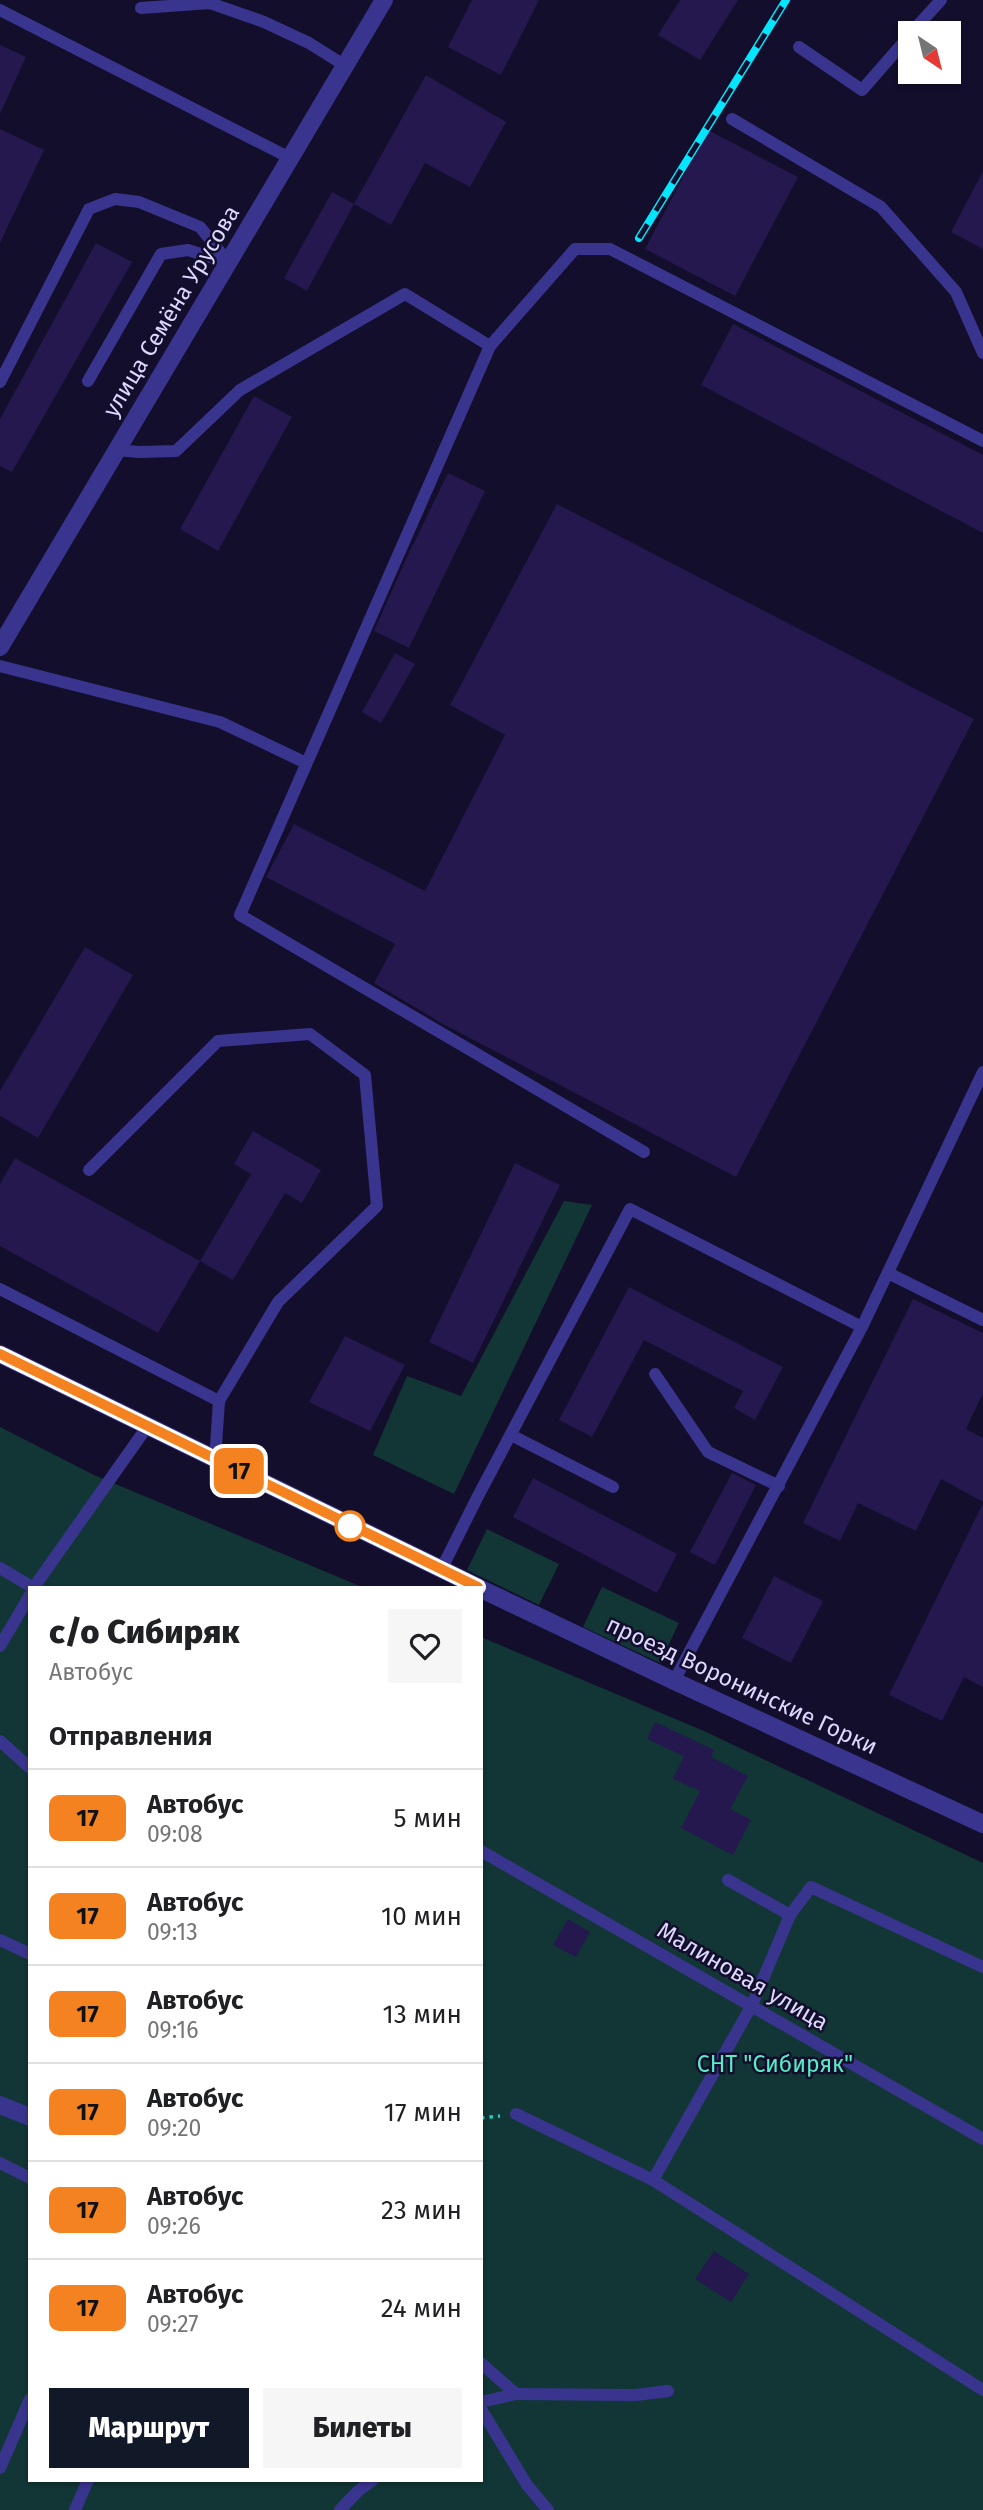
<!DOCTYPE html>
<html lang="ru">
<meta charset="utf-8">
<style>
:root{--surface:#fff;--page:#f6f6f6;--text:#202124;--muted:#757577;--line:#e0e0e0;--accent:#111827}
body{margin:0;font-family:"Fira Sans",sans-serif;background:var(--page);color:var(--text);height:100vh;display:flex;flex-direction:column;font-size:26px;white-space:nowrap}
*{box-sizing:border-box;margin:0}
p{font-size:23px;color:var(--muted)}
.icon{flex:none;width:38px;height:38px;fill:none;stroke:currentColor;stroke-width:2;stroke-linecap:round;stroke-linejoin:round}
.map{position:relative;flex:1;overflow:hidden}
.drawer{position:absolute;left:28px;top:1586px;width:455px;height:896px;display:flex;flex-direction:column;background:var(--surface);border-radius:0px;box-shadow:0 2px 5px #0004}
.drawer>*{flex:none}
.badge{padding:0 14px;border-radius:10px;font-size:24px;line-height:46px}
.needle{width:46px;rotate:145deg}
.fabs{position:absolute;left:898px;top:21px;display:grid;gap:14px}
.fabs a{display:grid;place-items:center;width:63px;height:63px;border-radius:0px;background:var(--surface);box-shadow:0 2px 5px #0004;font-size:35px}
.map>.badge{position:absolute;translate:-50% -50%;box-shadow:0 0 0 4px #fff}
h2{padding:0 21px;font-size:26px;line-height:63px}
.round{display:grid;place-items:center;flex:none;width:74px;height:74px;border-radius:0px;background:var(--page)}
.summary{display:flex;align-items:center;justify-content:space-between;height:119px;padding:0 21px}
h1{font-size:33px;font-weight:800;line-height:52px}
.primary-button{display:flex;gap:14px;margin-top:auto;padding:14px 21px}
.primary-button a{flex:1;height:80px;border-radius:0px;background:var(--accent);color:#fff;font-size:28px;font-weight:800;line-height:80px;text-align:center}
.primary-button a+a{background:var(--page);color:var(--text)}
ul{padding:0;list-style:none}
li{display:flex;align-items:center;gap:21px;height:98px;padding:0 21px;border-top:2px solid var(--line)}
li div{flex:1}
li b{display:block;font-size:26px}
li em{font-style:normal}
li .badge{min-width:77px;font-weight:700;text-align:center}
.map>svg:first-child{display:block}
.green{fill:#113635}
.building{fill:#24184e}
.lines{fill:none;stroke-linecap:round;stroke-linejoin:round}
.path{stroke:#24c7be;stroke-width:3.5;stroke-dasharray:3.5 5;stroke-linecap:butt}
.service{stroke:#39358e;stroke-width:12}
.minor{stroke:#39358e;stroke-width:18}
.tertiary{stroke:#39358e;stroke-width:18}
.rail-casing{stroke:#04e5ff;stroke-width:8}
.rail{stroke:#130e2b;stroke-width:5;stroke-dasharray:16;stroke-linecap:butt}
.line-casing{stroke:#fff;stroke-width:16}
.line{stroke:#f58220;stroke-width:10}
.stop-dot{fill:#fff;stroke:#f58220;stroke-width:3.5}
.labels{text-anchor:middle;stroke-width:5;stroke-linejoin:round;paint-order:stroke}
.street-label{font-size:23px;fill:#ddd8ff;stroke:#130e2b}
.park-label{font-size:23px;fill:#58ebc7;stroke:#130e2b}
</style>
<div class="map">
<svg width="983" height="2510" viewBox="0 0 983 2510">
<rect width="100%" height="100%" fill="#130e2b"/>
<g class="green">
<path d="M564,1201L592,1205L454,1494L373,1455L407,1376L461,1396Z"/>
<path d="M0,1427L94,1475L362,1587H30V2480H481V1637L704,1731L983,1863V2510H0Z"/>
<path d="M487,1529L559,1564L539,1605L467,1570Z"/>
<path d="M602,1587L679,1623L660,1663L583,1627Z"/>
</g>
<g class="building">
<path d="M472,0H539L501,75L448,47Z"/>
<path d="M680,0H738L700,60L658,35Z"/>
<path d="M0,45L26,57L0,114Z"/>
<path d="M426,75L506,122L470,187L425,163L391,225L354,204Z"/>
<path d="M0,129L44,150L0,243Z"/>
<path d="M708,130L798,177L735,296L645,249Z"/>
<path d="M983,171V249L951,232Z"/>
<path d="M332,192L354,204L307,291L284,278Z"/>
<path d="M96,243L132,262L12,472L0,466V419Z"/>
<path d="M733,324L983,455V533L701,385Z"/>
<path d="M254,396L292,417L218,551L180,529Z"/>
<path d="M448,473L485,491L409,648L374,631L407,557Z"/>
<path d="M557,504L974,719L736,1177L443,1024L374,983L395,944L266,877L294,824L425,891L505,735L450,705Z"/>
<path d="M395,653L415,664L381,723L362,712Z"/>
<path d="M85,947L133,975L38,1138L0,1116V1091Z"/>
<path d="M253,1131L321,1170L302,1203L285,1193L233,1280L200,1261L251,1174L234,1164Z"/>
<path d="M15,1158L200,1261L158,1333L0,1246V1184Z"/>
<path d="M515,1163L560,1185L473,1363L429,1342Z"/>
<path d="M629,1287L783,1367L755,1420L734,1408L743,1391L644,1340L592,1437L559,1420Z"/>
<path d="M913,1299L983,1333V1393L966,1429L983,1438V1502L941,1479L916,1531L858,1503L840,1541L803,1523Z"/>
<path d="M345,1336L405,1365L370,1431L309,1402Z"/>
<path d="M732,1473L756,1485L715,1565L690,1552Z"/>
<path d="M533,1478L677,1554L657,1593L513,1517Z"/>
<path d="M983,1503V1687L964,1677L942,1721L889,1695Z"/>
<path d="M774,1576L823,1601L791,1663L742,1638Z"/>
<path d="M655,1722L714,1750L711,1757L748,1776L730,1809L751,1820L733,1855L681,1828L700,1791L673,1779L684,1756L647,1739Z"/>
<path d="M568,1919L590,1932L576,1957L553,1945Z"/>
<path d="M714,2251L749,2274L731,2302L695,2279Z"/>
</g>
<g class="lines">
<path class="path" d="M481,2118L500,2116"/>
<g class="service">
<path d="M141,8L210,3L264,22L309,43L344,65"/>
<path d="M0,10L290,158"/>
<path d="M911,33L941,0"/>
<path d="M799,47L862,90L910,35"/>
<path d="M732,119L881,207L956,292L983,353"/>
<path d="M0,382L89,209L115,199L139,202L200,227L229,263L188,250L161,254L88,381"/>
<path d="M117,450L139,452L176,451L240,390L405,294L490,346"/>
<path d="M0,666L220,722L306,763"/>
<path d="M644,1152L240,915L490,346L575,249H610L983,441"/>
<path d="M89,1170L218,1041L310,1034L365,1075L377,1206L278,1302L219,1401L215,1460"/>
<path d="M888,1273L983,1320"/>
<path d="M0,1289L219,1401"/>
<path d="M655,1374L708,1452L779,1486"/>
<path d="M511,1435L613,1487"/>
<path d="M0,1568L32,1587"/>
<path d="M441,1570L477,1498L630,1209L862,1327"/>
<path d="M34,1587L147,1427"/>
<path d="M0,1646L30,1595"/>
<path d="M674,1681L862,1327L983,1072"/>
<path d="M0,1741L30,1768"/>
<path d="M481,1851L983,2139"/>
<path d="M728,1880L790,1915"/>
<path d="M0,1940L30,1954"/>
<path d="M516,2114L653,2180L983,2390"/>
<path d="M0,2163L30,2178"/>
<path d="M653,2180L752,2005L790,1915L811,1887L983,1967"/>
<path d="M481,2363L516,2394L481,2402"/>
<path d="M516,2394L636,2395L668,2391"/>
<path d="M481,2409L527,2485L548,2510"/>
<path d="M0,2468L30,2399"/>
<path d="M75,2510L88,2480"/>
<path d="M340,2510L358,2491L373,2480"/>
</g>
<g class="minor">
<path d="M0,647L384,0"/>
<path d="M0,2105L30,2117"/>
</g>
<g class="tertiary">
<path d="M0,1354L478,1587"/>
<path d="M481,1589L674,1681L983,1824"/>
</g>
<defs>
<path id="rail" d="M639,238L786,0"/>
</defs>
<use href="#rail" class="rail-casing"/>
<use href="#rail" class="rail"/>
</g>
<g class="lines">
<defs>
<path id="line" d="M0,1354L478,1587"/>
</defs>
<use href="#line" class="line-casing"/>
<use href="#line" class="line"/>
</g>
<circle class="stop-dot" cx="350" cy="1526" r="14"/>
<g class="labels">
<g class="street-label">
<text transform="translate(171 311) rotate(-59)" y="8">улица Семёна Урусова</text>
<text transform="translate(742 1685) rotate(25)" y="8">проезд Воронинские Горки</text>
<text transform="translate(743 1976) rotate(30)" y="8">Малиновая улица</text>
</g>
<g class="park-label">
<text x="775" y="2072">СНТ "Сибиряк"</text>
</g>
</g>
</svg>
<div class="fabs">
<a><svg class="needle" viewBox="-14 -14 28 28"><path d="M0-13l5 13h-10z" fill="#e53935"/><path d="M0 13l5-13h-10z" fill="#757577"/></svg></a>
</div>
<b class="badge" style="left:239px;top:1471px;background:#f58220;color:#111">17</b>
<section class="drawer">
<div class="summary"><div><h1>с/о Сибиряк</h1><p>Автобус</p></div><a class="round"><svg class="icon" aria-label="heart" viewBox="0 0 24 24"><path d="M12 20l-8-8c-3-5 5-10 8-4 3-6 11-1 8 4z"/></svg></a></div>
<h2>Отправления</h2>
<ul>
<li><span class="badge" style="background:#f58220;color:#111">17</span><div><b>Автобус</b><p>09:08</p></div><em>5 мин</em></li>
<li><span class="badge" style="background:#f58220;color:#111">17</span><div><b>Автобус</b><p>09:13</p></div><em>10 мин</em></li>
<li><span class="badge" style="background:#f58220;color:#111">17</span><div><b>Автобус</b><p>09:16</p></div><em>13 мин</em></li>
<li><span class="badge" style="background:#f58220;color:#111">17</span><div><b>Автобус</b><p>09:20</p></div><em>17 мин</em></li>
<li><span class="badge" style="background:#f58220;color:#111">17</span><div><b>Автобус</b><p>09:26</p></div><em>23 мин</em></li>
<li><span class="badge" style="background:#f58220;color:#111">17</span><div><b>Автобус</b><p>09:27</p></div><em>24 мин</em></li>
</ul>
<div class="primary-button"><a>Маршрут</a><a>Билеты</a></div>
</section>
</div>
